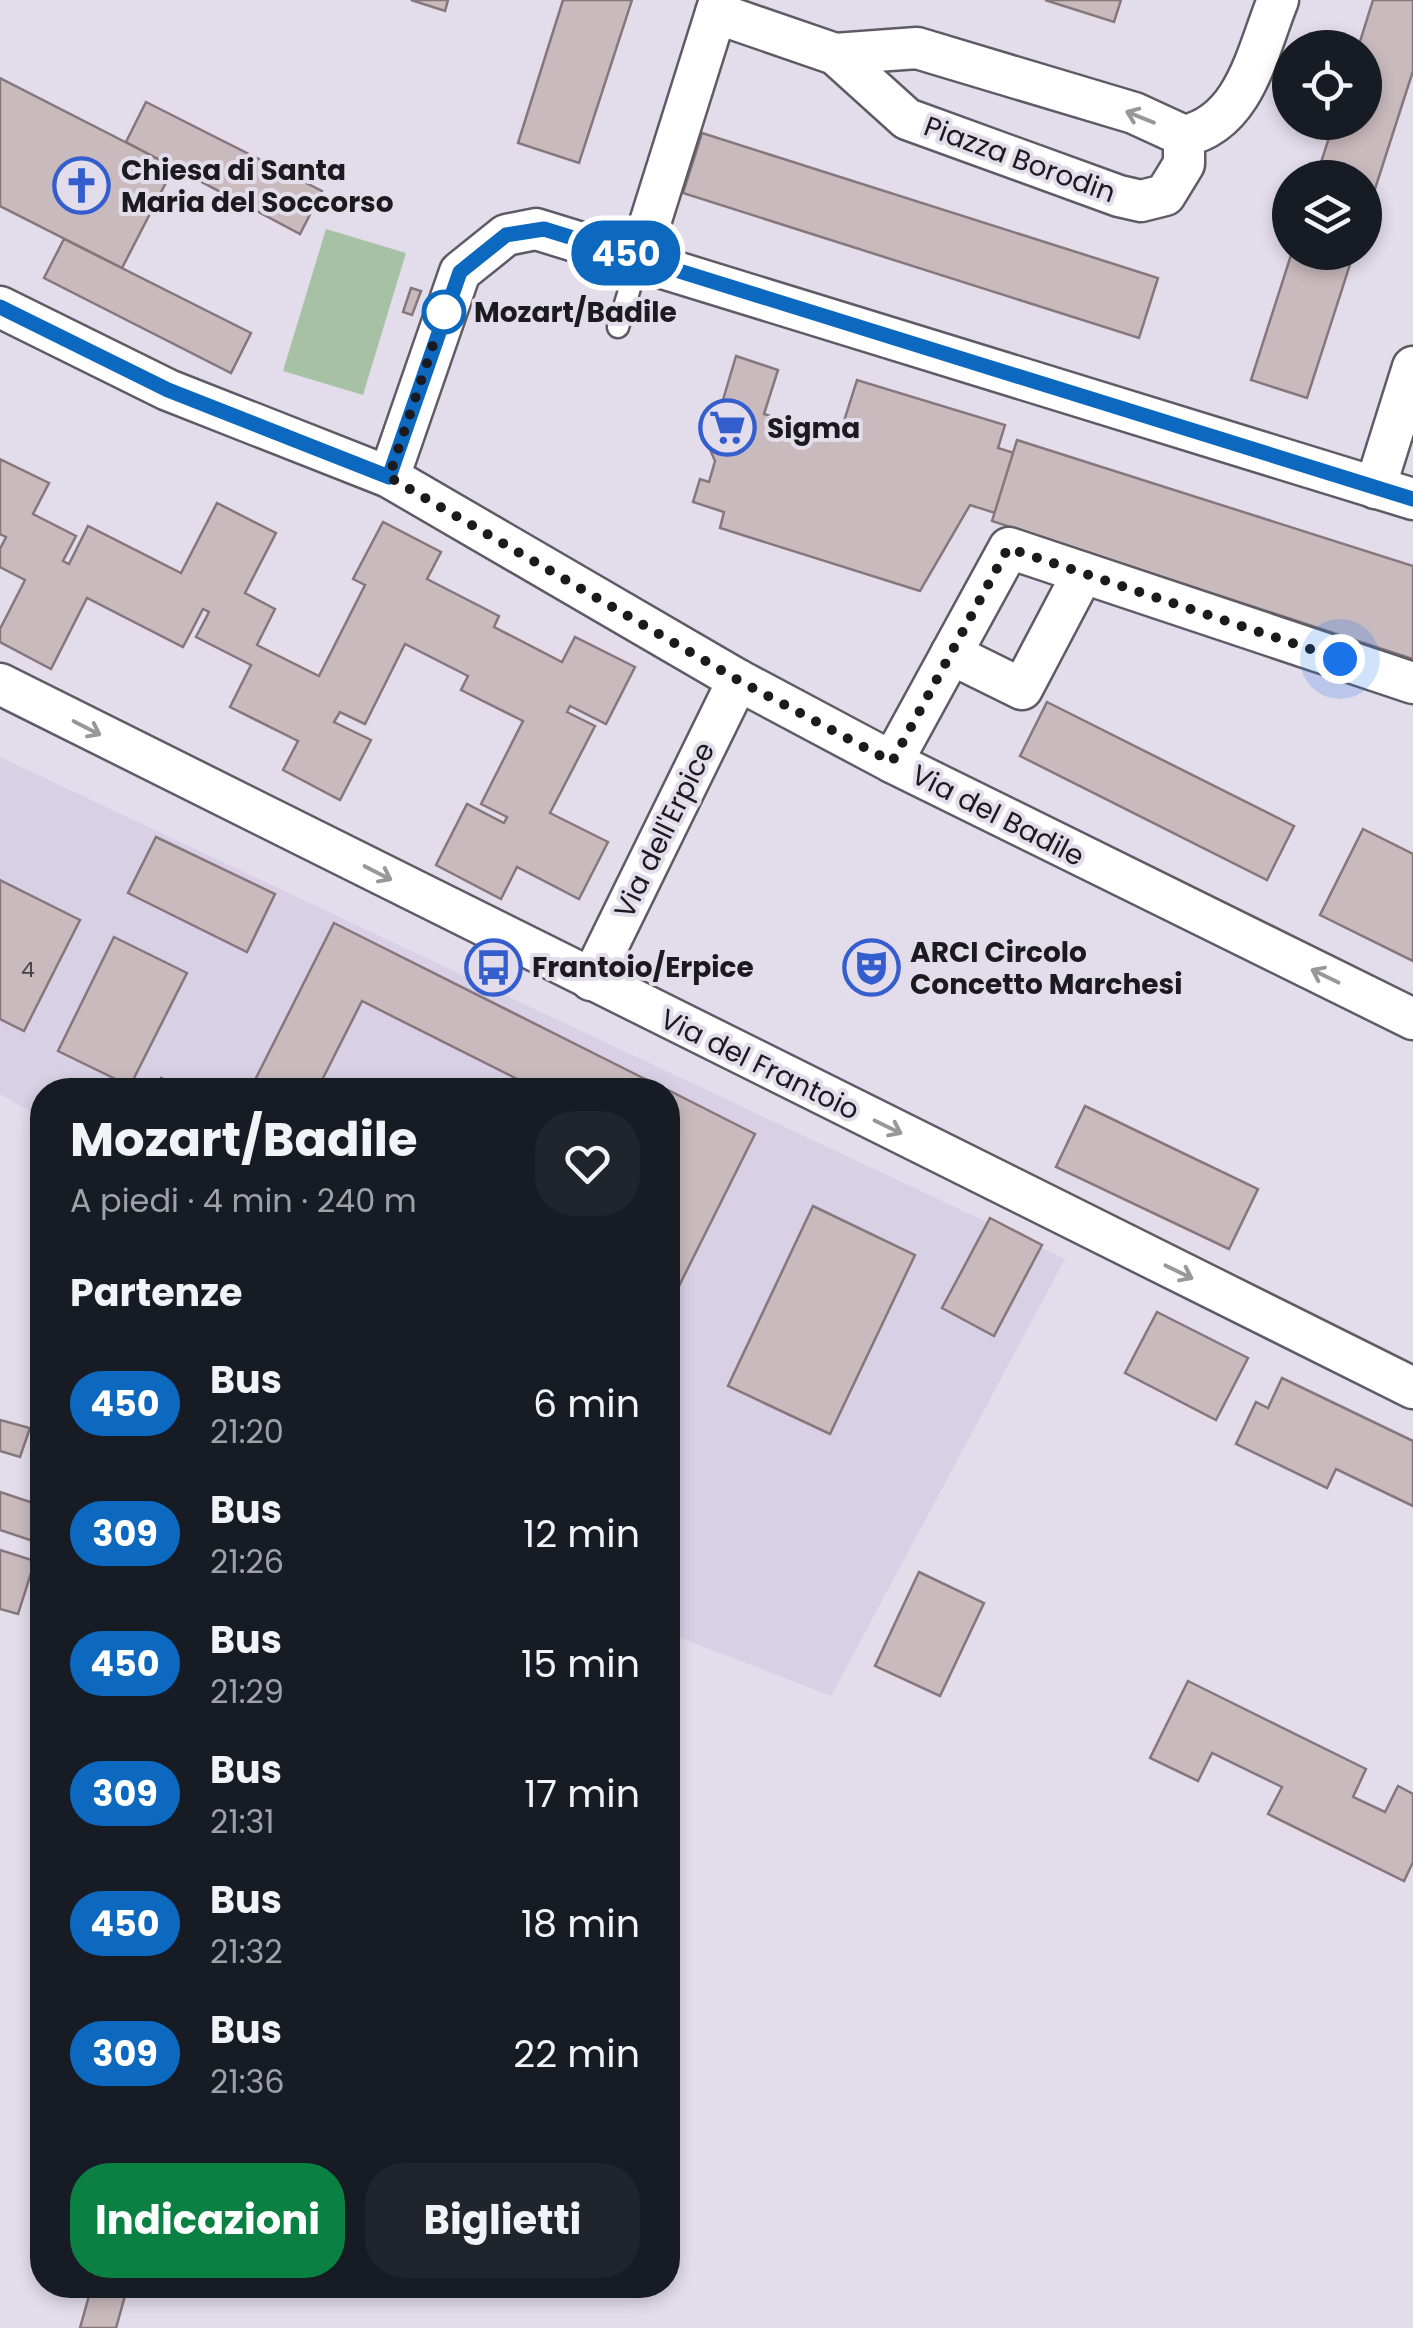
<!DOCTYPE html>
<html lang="it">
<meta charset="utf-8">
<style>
:root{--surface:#171b24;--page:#20242c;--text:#f1f3f6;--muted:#9ea1a6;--accent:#0b8043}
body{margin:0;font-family:Poppins,sans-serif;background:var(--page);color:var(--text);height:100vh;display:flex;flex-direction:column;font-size:38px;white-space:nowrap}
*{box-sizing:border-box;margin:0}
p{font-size:32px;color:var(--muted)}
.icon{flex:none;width:55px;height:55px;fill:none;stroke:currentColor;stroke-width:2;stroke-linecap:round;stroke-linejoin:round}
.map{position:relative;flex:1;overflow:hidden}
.details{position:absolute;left:30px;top:1078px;width:650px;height:1220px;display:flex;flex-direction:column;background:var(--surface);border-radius:40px;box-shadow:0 5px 15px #0003}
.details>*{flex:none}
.badge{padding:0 20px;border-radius:32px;font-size:35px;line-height:65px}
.fabs{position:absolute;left:1272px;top:30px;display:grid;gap:20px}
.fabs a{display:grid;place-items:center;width:110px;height:110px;border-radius:50%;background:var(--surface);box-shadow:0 5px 15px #0003;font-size:50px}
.you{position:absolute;width:50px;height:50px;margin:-25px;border:8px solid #fff;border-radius:50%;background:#1a73e8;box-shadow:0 0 0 15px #1a73e833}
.map>.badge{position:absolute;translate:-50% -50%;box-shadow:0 0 0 5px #fff}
h2{padding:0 40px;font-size:38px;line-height:90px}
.round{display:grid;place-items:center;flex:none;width:105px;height:105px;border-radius:40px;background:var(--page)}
.head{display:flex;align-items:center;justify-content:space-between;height:170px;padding:0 40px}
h1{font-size:48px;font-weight:700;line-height:75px}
.action{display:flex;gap:20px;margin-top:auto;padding:20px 40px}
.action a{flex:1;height:115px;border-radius:40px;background:var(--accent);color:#fff;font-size:40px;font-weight:700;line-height:115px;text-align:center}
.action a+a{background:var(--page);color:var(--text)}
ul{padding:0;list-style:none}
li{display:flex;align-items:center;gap:30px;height:130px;padding:0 40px}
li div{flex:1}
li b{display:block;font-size:38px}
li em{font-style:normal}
li .badge{min-width:110px;font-weight:700;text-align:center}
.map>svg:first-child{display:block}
.built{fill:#d8d0e4}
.green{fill:#a6c1a3}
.building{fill:#c9babe;stroke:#86777c;stroke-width:2.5}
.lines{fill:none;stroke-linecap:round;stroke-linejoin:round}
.lane-casing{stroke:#5f5b66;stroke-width:25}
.street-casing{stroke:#5f5b66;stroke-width:45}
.lane{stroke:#fff;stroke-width:20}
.street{stroke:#fff;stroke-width:40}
.oneway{stroke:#98989a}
.line-casing{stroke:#fff;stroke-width:22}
.line{stroke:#0c69bf;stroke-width:15}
.walk{stroke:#1b1a1e;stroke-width:10;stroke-dasharray:0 18}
.stop-dot{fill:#fff;stroke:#0c69bf;stroke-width:5}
.labels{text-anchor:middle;stroke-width:8;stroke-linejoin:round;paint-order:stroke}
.number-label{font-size:22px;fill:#464246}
.street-label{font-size:28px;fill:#1b1a1e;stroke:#e3ddeb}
.poi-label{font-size:28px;font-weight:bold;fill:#1b1a1e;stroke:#e3ddeb;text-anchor:start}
.stop-label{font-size:28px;font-weight:bold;fill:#1b1a1e;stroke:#e3ddeb;text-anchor:start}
</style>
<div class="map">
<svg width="1413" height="2328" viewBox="0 0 1413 2328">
<rect width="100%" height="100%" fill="#e3ddeb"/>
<path class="built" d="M0,757L1065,1259L831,1696L668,1633V1090H42V1118L0,1094Z"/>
<path class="green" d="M326,229L406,253L363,395L283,371Z"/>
<g class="building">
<path d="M411,0H448L445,11Z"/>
<path d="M563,0H632L579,163L518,143Z"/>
<path d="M1045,0H1121L1114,22Z"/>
<path d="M1373,0H1413V71L1365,220V178H1316L1334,122H1365V48H1358Z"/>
<path d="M0,78L174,167L122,268L0,206Z"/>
<path d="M146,102L322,191L300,234L126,142Z"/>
<path d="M702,133L1158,278L1139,338L683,193Z"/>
<path d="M64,239L251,333L231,373L44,278Z"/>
<path d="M1292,252H1354L1307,398L1251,380Z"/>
<path d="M411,288L421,291L412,315L403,312Z"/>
<path d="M736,356L778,370L764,414L839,437L857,380L1005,425L998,448L1014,453L995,513L970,505L920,591L720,528L724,512L693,502L700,479L709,482L715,461L709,447Z"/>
<path d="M1017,440L1413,566V659L992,521Z"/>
<path d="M0,459L49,483L33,514L76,536L63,561L69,564L88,526L181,573L217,503L276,533L245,593L275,609L257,645L319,676L365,585L353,579L383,522L441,552L427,579L499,616L494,627L562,662L575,637L635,667L606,724L570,706L567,712L595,726L550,813L608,842L579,899L517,867L501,899L436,865L467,804L504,823L507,817L481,804L523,721L461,690L468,676L405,644L365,724L340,712L334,722L371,740L340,800L283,770L298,741L230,707L251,665L196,637L209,612L203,609L183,647L87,598L51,669L0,642V629L25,580L0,567V549L6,537L0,534Z"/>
<path d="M1047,702L1294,826L1267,880L1020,756Z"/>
<path d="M1363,829L1413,854V961L1320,915Z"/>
<path d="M156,837L275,894L247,952L128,893Z"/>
<path d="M0,880L80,920L24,1031L0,1019Z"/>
<path d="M334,923L667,1090H539L362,1001L317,1090H250Z"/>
<path d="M114,937L187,973L130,1086L58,1051Z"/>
<path d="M161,1078L186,1089V1090H155Z"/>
<path d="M668,1090L755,1134L668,1308L671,1177Z"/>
<path d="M1085,1106L1258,1189L1229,1249L1056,1167Z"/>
<path d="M813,1206L915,1255L830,1434L728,1386Z"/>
<path d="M990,1218L1042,1245L994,1336L942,1308Z"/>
<path d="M1157,1312L1248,1358L1216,1420L1125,1373Z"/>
<path d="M1282,1378L1413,1441V1506L1336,1469L1327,1488L1236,1444L1256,1402L1268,1408Z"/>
<path d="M0,1420L30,1428L20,1457L0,1451Z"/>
<path d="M0,1492L42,1506V1544L0,1530Z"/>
<path d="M0,1550L35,1561L18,1614L0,1609Z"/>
<path d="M919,1572L984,1603L940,1696L875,1666Z"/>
<path d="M1188,1681L1366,1769L1353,1797L1385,1812L1398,1786L1413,1794V1862L1404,1881L1268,1814L1282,1787L1212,1753L1198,1781L1150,1758Z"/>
<path d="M92,2285H128L116,2328H80Z"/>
</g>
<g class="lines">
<defs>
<path id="lane" d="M618,327L639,258"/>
<g id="street">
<path d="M716,13L835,54L917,48L1134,113L1184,136V164L1165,195L1141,201L1119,196L907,119L835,54"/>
<path d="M1184,136C1245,123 1257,52 1278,0"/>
<path d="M639,258L720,0"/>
<path d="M0,307L168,390L389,477L738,680L892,762L1413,1019"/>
<path d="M389,477L460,272L506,235L536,229L1413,499"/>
<path d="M1375,488L1413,367"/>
<path d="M951,654L1022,689L1083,573"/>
<path d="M0,684L1413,1388"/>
<path d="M892,762L1009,548L1413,683"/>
<path d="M591,980L738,680"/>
</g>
</defs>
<use href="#lane" class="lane-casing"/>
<use href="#street" class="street-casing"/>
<use href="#lane" class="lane"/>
<use href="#street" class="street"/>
</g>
<defs><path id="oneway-shaft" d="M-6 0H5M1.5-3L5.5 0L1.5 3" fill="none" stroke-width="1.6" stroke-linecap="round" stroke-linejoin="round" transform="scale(2.5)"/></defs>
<g class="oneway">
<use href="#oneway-shaft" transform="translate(1140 117) rotate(-158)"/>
<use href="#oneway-shaft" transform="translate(87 728) rotate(27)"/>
<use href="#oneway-shaft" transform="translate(378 873) rotate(27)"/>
<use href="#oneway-shaft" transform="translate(1325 976) rotate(-154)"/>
<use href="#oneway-shaft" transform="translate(888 1127) rotate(26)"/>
<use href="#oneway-shaft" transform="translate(1179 1272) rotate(26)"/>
</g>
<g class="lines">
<defs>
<path id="line" d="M0,307L168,390L389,477L460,272L506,235L544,229L1413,499"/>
</defs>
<use href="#line" class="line-casing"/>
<use href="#line" class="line"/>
<path class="walk" d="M444,312L389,477L738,680L892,762L1008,548L1340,659"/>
</g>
<defs>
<symbol id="church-ring" viewBox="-11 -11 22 22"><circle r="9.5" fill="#e3ddeb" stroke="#345dcd" stroke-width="1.5"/><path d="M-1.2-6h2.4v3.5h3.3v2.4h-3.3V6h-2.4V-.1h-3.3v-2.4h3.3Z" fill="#345dcd"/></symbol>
<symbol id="supermarket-ring" viewBox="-11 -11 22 22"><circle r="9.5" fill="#e3ddeb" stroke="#345dcd" stroke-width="1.5"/><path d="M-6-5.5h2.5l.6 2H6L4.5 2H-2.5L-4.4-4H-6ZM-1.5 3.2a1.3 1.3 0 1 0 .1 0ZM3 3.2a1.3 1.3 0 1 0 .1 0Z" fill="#345dcd"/></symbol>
<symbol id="bus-ring" viewBox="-11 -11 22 22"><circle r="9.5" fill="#e3ddeb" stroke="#345dcd" stroke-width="1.5"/><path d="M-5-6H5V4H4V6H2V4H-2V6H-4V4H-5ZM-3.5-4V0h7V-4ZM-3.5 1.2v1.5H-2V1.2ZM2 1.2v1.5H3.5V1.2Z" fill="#345dcd"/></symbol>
<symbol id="theatre-ring" viewBox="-11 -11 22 22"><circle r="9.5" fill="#e3ddeb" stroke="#345dcd" stroke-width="1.5"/><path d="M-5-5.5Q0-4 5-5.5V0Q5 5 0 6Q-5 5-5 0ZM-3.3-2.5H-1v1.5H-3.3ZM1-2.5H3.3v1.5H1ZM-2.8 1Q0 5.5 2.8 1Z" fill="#345dcd"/></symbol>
</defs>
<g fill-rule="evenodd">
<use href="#church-ring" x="50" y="154" width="63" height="63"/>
<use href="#supermarket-ring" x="696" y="396" width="63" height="63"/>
<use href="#bus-ring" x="462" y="936" width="63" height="63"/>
<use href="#theatre-ring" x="840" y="936" width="63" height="63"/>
</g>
<circle class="stop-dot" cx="444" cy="312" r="20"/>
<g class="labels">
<g class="number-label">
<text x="28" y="977">4</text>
</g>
<g class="street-label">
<text transform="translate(1020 159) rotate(20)" y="10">Piazza Borodin</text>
<text transform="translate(998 815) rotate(27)" y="10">Via del Badile</text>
<text transform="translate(664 830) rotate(-64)" y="10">Via dell'Erpice</text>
<text transform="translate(760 1064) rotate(26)" y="10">Via del Frantoio</text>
</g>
<g class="poi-label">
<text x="121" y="180">Chiesa di Santa<tspan x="121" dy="32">Maria del Soccorso</tspan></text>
<text x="767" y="438">Sigma</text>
<text x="910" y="962">ARCI Circolo<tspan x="910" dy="32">Concetto Marchesi</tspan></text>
<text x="532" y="977">Frantoio/Erpice</text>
</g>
<g class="stop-label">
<text x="474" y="322">Mozart/Badile</text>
</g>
</g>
</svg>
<div class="fabs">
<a><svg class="icon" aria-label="locate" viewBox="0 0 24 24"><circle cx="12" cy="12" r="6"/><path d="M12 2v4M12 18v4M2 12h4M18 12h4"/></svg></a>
<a><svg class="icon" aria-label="layers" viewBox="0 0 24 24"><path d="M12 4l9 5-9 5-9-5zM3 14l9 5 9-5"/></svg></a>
</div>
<div class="you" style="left:1340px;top:659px"></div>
<b class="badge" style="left:626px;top:253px;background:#0c69bf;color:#fff">450</b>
<section class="details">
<div class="head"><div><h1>Mozart/Badile</h1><p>A piedi · 4 min · 240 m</p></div><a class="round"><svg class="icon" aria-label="heart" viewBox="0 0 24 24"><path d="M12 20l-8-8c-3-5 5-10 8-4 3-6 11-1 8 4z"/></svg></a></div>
<h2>Partenze</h2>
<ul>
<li><span class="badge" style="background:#0c69bf;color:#fff">450</span><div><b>Bus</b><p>21:20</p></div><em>6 min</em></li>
<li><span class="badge" style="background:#0c69bf;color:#fff">309</span><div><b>Bus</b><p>21:26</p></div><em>12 min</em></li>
<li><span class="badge" style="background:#0c69bf;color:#fff">450</span><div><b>Bus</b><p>21:29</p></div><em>15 min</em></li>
<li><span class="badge" style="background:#0c69bf;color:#fff">309</span><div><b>Bus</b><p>21:31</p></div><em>17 min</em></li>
<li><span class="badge" style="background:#0c69bf;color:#fff">450</span><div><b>Bus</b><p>21:32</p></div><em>18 min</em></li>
<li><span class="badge" style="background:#0c69bf;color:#fff">309</span><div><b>Bus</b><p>21:36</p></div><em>22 min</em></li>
</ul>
<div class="action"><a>Indicazioni</a><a>Biglietti</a></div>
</section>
</div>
